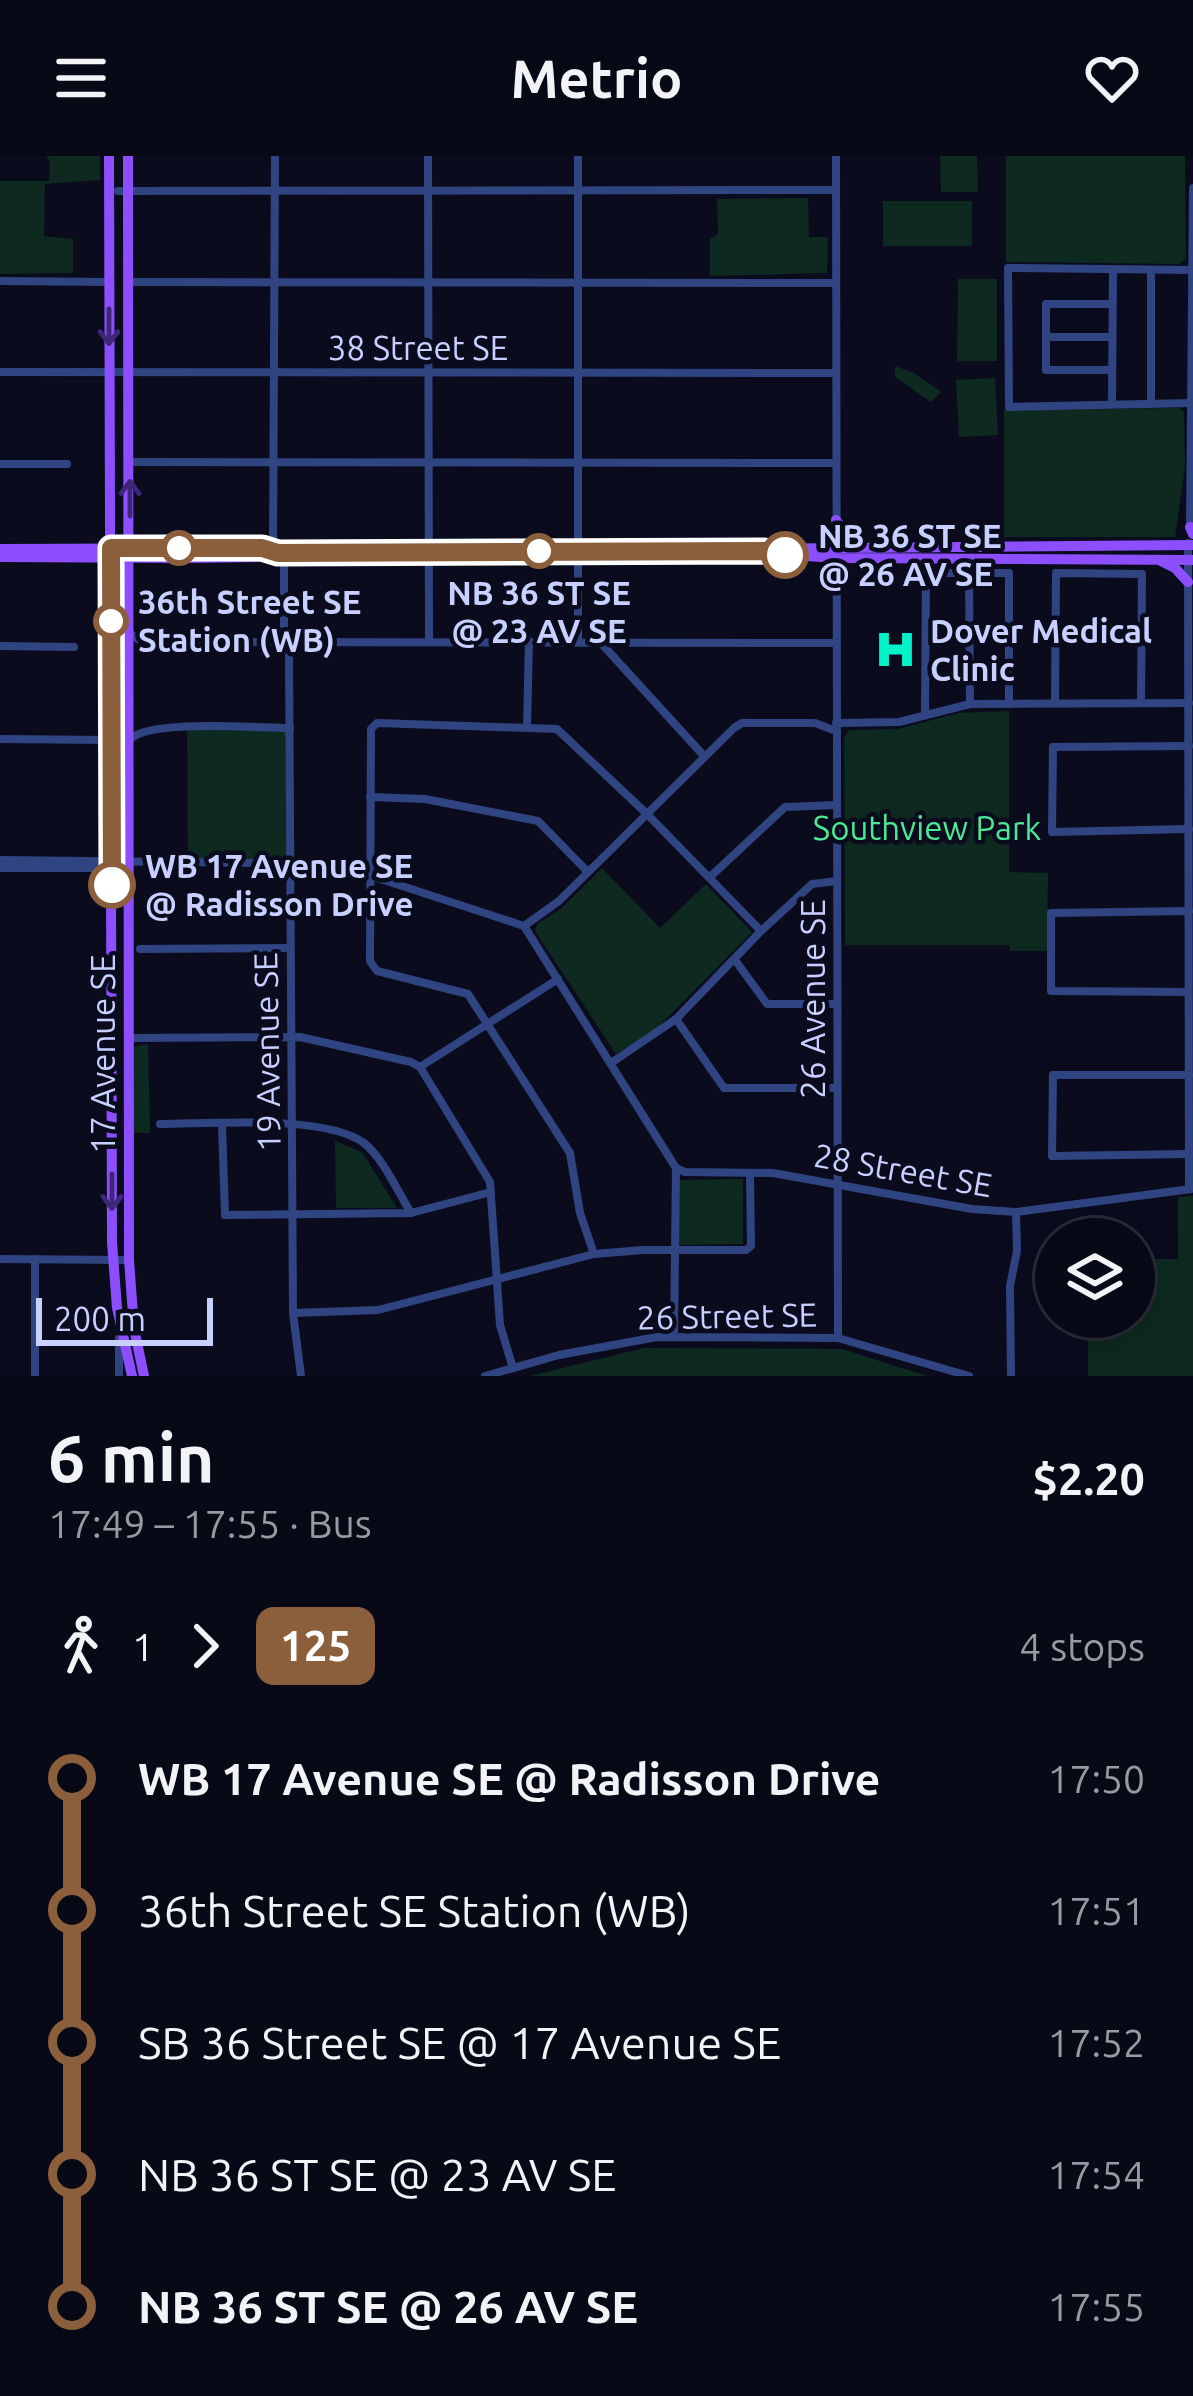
<!DOCTYPE html>
<meta charset="utf-8">
<style>
:root{--surface:#080916;--page:#161723;--text:#f1f3f6;--muted:#989aa1;--line:#292a35}
body{margin:0;font-family:Ubuntu,sans-serif;background:var(--page);color:var(--text);height:100vh;display:flex;flex-direction:column;font-size:45px;white-space:nowrap}
*{box-sizing:border-box;margin:0}
p{font-size:39px;color:var(--muted)}
.icon{flex:none;width:66px;height:66px;fill:none;stroke:currentColor;stroke-width:2;stroke-linecap:round;stroke-linejoin:round}
.map{position:relative;height:1220px;overflow:hidden}
.panel{display:flex;flex-direction:column;background:var(--surface);flex:1}
.panel>*{flex:none}
.badge{padding:0 24px;border-radius:18px;font-size:42px;line-height:78px}
.fabs{position:absolute;left:1035px;top:1062px;display:grid;gap:24px}
.fabs a{display:grid;place-items:center;width:120px;height:120px;border-radius:50%;background:var(--surface);box-shadow:0 12px 48px #0002,0 0 0 3px var(--line);font-size:60px}
.scale{position:absolute;left:36px;bottom:30px;width:177px;box-sizing:border-box;padding-left:12px;border:6px solid #c7d0ff;border-top:0;font-size:33px;line-height:42px;white-space:nowrap;color:#c7d0ff;-webkit-text-stroke:9px #0a0c1e;paint-order:stroke}
.map>.badge{position:absolute;translate:-50% -50%;box-shadow:0 0 0 6px #fff}
.legs{display:flex;align-items:center;gap:18px;height:132px;padding:0 48px;font-size:39px}
.legs p{margin-inline-start:auto}
.head{display:flex;align-items:center;justify-content:space-between;height:204px;padding:0 48px}
h1{font-size:66px;font-weight:700;line-height:90px}
ul{padding:0 48px;list-style:none}
li{display:flex;align-items:center;gap:42px;height:132px;font-size:45px}
li i{display:grid;place-items:center;width:18px;height:100%;margin:0 15px;background:currentColor}
li i::after{content:'';width:30px;height:30px;margin:-15px;border:9px solid;border-radius:50%;background:var(--surface)}
li p{margin-inline-start:auto}
li:first-child i{background:linear-gradient(#0000 50%,currentColor 0)}
li:last-child i{background:linear-gradient(currentColor 50%,#0000 0)}
header{display:flex;justify-content:space-between;align-items:center;height:156px;padding:0 48px;background:var(--surface);font-size:54px;font-weight:700}
.map>svg:first-child{display:block}
.green{fill:#0d2920}
.lines{fill:none;stroke-linecap:round;stroke-linejoin:round}
.minor{stroke:#304482;stroke-width:8}
.major{stroke:#8c4eff;stroke-width:10}
.oneway{stroke:#3e2678}
.line-1-casing{stroke:#fff;stroke-width:27}
.line-1{stroke:#8b5e3c;stroke-width:18}
.stop-1-dot{fill:#fff;stroke:#8b5e3c;stroke-width:6}
.labels{text-anchor:middle;stroke-width:9;stroke-linejoin:round;paint-order:stroke}
.street-label{font-size:33px;fill:#c7d0ff;stroke:#0a0c1e}
.stop-label{font-size:33px;font-weight:bold;fill:#c7d0ff;stroke:#0a0c1e;text-anchor:start}
.poi-label{font-size:33px;font-weight:bold;fill:#c7d0ff;stroke:#0a0c1e;text-anchor:start}
.park-label{font-size:33px;fill:#49e995;stroke:#0a0c1e}
</style>
<header><svg class="icon" aria-label="menu" viewBox="0 0 24 24"><path d="M4 6h16M4 12h16M4 18h16"/></svg>Metrio<svg class="icon" aria-label="heart" viewBox="0 0 24 24"><path d="M12 20l-8-8c-3-5 5-10 8-4 3-6 11-1 8 4z"/></svg></header>
<div class="map">
<svg width="1193" height="1220" viewBox="0 0 1193 1220">
<rect width="100%" height="100%" fill="#0a0c1e"/>
<g class="green">
<path d="M46,0H100V24L45,28L44,80L73,83V117L0,118V25H49L50,5Z"/>
<path d="M940,0H977L978,36H941Z"/>
<path d="M1006,0H1185L1186,103L1179,108L1006,106Z"/>
<path d="M808,42L809,81H828L827,117L710,120V83L718,78L717,43Z"/>
<rect x="883" y="45" width="89" height="45"/>
<path d="M958,123H997V205H957Z"/>
<path d="M895,210L914,217L941,236L931,246L895,221Z"/>
<path d="M995,222L998,279L959,281L956,224Z"/>
<path d="M1179,252L1184,256L1185,311L1175,381H1004V254Z"/>
<path d="M1009,555V716L1048,717L1047,795H1010L1009,789H845L844,581L849,574L898,573L958,557Z"/>
<path d="M187,572H290V706L188,707Z"/>
<path d="M602,712L660,772L706,728L752,776L656,873L616,898L535,775L537,768L561,753Z"/>
<path d="M148,888L150,977H131L133,891Z"/>
<path d="M335,985L362,996L397,1052H336Z"/>
<path d="M743,1023V1088L679,1089V1024Z"/>
<path d="M1193,1040V1220H1088V1161H1134V1103H1178V1041Z"/>
<path d="M644,1192L842,1193L927,1220H530Z"/>
</g>
<g class="lines">
<g class="minor">
<path d="M275,0L273,390L284,406V472L289,500L293,1157L301,1220"/>
<path d="M428,0L429,484"/>
<path d="M578,0V486"/>
<path d="M836,0L838,1182"/>
<path d="M118,35L836,34"/>
<path d="M1151,114V248"/>
<path d="M0,125L109,126"/>
<path d="M128,126L836,127"/>
<path d="M1046,181H1112"/>
<path d="M1112,214H1046V148H1112"/>
<path d="M0,216L836,217"/>
<path d="M1112,247L1113,114"/>
<path d="M1192,247L1009,251L1008,112L1193,114"/>
<path d="M130,306L836,307"/>
<path d="M0,308H67"/>
<path d="M1190,372L1193,32"/>
<path d="M1188,387L1189,1033"/>
<path d="M969,417L970,548"/>
<path d="M130,477L140,485L184,486L836,487"/>
<path d="M600,486L704,600"/>
<path d="M0,490L74,491"/>
<path d="M1055,547L1056,417L1142,418L1141,547"/>
<path d="M925,559L926,417H1009V548"/>
<path d="M836,567L899,566L970,548L1189,547"/>
<path d="M527,571L529,485"/>
<path d="M0,583L112,584"/>
<path d="M131,583C148,563 259,572 290,572"/>
<path d="M1189,590L1053,591L1052,676L1189,673"/>
<path d="M370,641L425,643L538,665L588,716"/>
<path d="M0,704L335,708L524,770L676,1012"/>
<path d="M0,712H105L110,708"/>
<path d="M710,721L785,651L836,649"/>
<path d="M524,770L559,745L734,572L742,567H815L836,575"/>
<path d="M140,793L289,792"/>
<path d="M735,804L767,848H836"/>
<path d="M1188,836L1051,835V757L1189,755"/>
<path d="M676,863L724,932H837"/>
<path d="M128,882L300,881L411,906L420,911L490,1026L500,1169L513,1212"/>
<path d="M611,907L676,863L761,775L812,728L837,725"/>
<path d="M420,911L558,823"/>
<path d="M1189,919H1053L1052,1000L1189,998"/>
<path d="M160,968C210,968 324,958 364,987C383,1002 398,1036 411,1057"/>
<path d="M222,968L225,1059L411,1057L491,1036"/>
<path d="M676,1012L685,1016L773,1017L972,1053L1016,1056L1191,1033"/>
<path d="M594,1098L580,1057L570,997L468,838L377,815L370,805L371,573L377,567L557,573L647,658L761,775"/>
<path d="M0,1103L129,1104"/>
<path d="M35,1103V1220"/>
<path d="M293,1157L378,1154L594,1098L643,1094H746L751,1090L750,1017"/>
<path d="M119,1181V1220"/>
<path d="M674,1181L676,1012"/>
<path d="M485,1220L559,1199L657,1181L838,1182L969,1220"/>
<path d="M1011,1220L1010,1130L1017,1095L1016,1056"/>
</g>
<g class="major">
<path d="M109,0L112,1086L117,1152L132,1220"/>
<path d="M128,0L129,1104L134,1172L144,1220"/>
<path d="M836,364L846,379L861,387"/>
<path d="M1190,371L1193,378"/>
<path d="M0,393L262,392L275,396"/>
<path d="M778,398L836,402L1193,404"/>
<path d="M0,401L186,402L259,401L278,397L1193,389"/>
<path d="M1161,405L1175,412L1188,426"/>
</g>
</g>
<defs><path id="oneway-shaft" d="M-6 0H5M1.5-3L5.5 0L1.5 3" fill="none" stroke-width="1.6" stroke-linecap="round" stroke-linejoin="round" transform="scale(3)"/></defs>
<g class="oneway">
<use href="#oneway-shaft" transform="translate(109 171) rotate(90)"/>
<use href="#oneway-shaft" transform="translate(130 342) rotate(-90)"/>
<use href="#oneway-shaft" transform="translate(112 1036) rotate(90)"/>
</g>
<g class="lines">
<defs>
<path id="line-1" d="M112,729L111,392H262L278,397L764,395L785,399"/>
</defs>
<use href="#line-1" class="line-1-casing"/>
<use href="#line-1" class="line-1"/>
</g>
<defs>
<symbol id="hospital-bare" viewBox="-9 -9 18 18"><path d="M-5-5h3v3.5h4V-5h3V5h-3V1.5h-4V5h-3Z" fill="#00f2c8" stroke="#0a0c1e" stroke-width="2.5" paint-order="stroke"/></symbol>
</defs>
<g fill-rule="evenodd">
<use href="#hospital-bare" x="866" y="464" width="59" height="59"/>
</g>
<g class="stop-1-dot">
<circle cx="179" cy="392" r="15"/>
<circle cx="539" cy="395" r="15"/>
<circle cx="785" cy="399" r="21"/>
<circle cx="111" cy="465" r="15"/>
<circle cx="112" cy="729" r="21"/>
</g>
<g class="labels">
<g class="street-label">
<text x="418" y="204">38 Street SE</text>
<text transform="translate(813 843) rotate(-90)" y="12">26 Avenue SE</text>
<text transform="translate(267 896) rotate(-91)" y="12">19 Avenue SE</text>
<text transform="translate(103 898) rotate(-90)" y="12">17 Avenue SE</text>
<text transform="translate(903 1014) rotate(10)" y="12">28 Street SE</text>
<text transform="translate(727 1160) rotate(-1)" y="12">26 Street SE</text>
</g>
<g class="stop-label">
<text x="818" y="392">NB 36 ST SE<tspan x="818" dy="38">@ 26 AV SE</tspan></text>
<text x="539" y="449" text-anchor="middle">NB 36 ST SE<tspan x="539" dy="38">@ 23 AV SE</tspan></text>
<text x="138" y="458">36th Street SE<tspan x="138" dy="38">Station (WB)</tspan></text>
<text x="145" y="722">WB 17 Avenue SE<tspan x="145" dy="38">@ Radisson Drive</tspan></text>
</g>
<g class="poi-label">
<text x="930" y="487">Dover Medical<tspan x="930" dy="38">Clinic</tspan></text>
</g>
<g class="park-label">
<text x="927" y="684">Southview Park</text>
</g>
</g>
</svg>
<div class="fabs">
<a><svg class="icon" aria-label="layers" viewBox="0 0 24 24"><path d="M12 4l9 5-9 5-9-5zM3 14l9 5 9-5"/></svg></a>
</div>
<div class="scale">200 m</div>
</div>
<section class="panel">
<div class="head"><div><h1>6 min</h1><p>17:49 – 17:55 · Bus</p></div><b>$2.20</b></div>
<div class="legs"><svg class="icon" aria-label="walk" viewBox="0 0 24 24"><circle cx="13" cy="4" r="2"/><path d="M13 8l-2 6 4 7M11 14l-3 7M7 12l3-4h3l4 4"/></svg>1<svg class="icon" aria-label="forward" viewBox="0 0 24 24"><path d="M9 5l7 7-7 7"/></svg><b class="badge" style="background:#8b5e3c;color:#fff">125</b><p>4 stops</p></div>
<ul>
<li><i style="color:#8b5e3c"></i><b>WB 17 Avenue SE @ Radisson Drive</b><p>17:50</p></li>
<li><i style="color:#8b5e3c"></i><span>36th Street SE Station (WB)</span><p>17:51</p></li>
<li><i style="color:#8b5e3c"></i><span>SB 36 Street SE @ 17 Avenue SE</span><p>17:52</p></li>
<li><i style="color:#8b5e3c"></i><span>NB 36 ST SE @ 23 AV SE</span><p>17:54</p></li>
<li><i style="color:#8b5e3c"></i><b>NB 36 ST SE @ 26 AV SE</b><p>17:55</p></li>
</ul>
</section>
